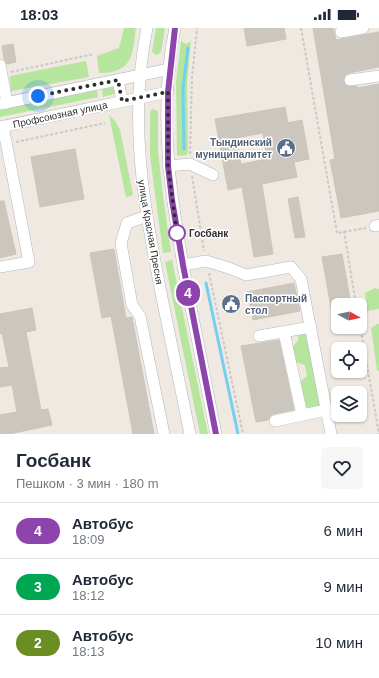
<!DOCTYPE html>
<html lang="ru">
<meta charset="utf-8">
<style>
:root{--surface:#fff;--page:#f6f6f7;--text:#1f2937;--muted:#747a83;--line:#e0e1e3}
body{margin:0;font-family:Helvetica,sans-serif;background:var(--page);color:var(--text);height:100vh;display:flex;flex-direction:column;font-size:15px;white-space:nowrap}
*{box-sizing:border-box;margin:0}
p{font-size:13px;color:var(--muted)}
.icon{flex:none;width:22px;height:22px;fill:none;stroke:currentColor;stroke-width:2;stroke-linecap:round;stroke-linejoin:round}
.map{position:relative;height:406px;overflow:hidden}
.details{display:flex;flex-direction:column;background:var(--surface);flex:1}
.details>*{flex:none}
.badge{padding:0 8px;border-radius:13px;font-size:14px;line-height:26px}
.needle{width:26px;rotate:98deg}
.fabs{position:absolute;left:331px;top:270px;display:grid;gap:8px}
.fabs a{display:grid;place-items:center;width:36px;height:36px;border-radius:6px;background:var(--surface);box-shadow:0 1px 3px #0004;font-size:20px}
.you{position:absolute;width:20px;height:20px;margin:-10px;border:3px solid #fff;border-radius:50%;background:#1a73e8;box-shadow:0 0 0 6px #1a73e833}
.map>.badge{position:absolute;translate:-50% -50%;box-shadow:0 0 0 2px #fff}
.round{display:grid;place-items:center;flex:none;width:42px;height:42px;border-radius:6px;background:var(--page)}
.overview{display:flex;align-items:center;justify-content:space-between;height:68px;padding:0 16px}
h1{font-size:19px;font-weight:800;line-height:30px}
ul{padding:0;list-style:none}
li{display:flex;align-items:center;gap:12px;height:56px;padding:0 16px;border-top:1px solid var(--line)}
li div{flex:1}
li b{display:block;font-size:15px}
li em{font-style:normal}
li .badge{min-width:44px;font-weight:700;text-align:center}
.status{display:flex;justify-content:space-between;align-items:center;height:28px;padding:0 20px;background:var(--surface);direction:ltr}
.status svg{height:11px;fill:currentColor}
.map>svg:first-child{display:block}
.green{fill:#b6e59e}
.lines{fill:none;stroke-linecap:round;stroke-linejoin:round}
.stream{stroke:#75cff0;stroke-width:3}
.building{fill:#cbc7bf;stroke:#cbc5ba;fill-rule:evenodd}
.minor-casing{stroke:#b4b7c1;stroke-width:12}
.path{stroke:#c9c9c9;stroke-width:2;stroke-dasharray:3 2;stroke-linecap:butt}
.minor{stroke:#fff;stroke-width:11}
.line-casing{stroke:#fff;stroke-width:9}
.line{stroke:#8e44ad;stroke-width:6}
.walk{stroke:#2e2e2e;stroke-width:4;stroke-dasharray:0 7.2}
.stop-dot{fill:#fff;stroke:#8e44ad;stroke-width:2}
.labels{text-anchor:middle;stroke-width:3;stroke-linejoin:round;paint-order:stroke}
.street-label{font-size:10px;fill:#2e2e2e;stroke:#fff}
.service-label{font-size:10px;font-weight:bold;fill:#4e5e75;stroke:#fff;text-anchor:end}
.stop-label{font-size:10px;font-weight:bold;fill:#2e2e2e;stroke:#fff;text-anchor:start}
</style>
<div class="status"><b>18:03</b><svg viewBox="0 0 49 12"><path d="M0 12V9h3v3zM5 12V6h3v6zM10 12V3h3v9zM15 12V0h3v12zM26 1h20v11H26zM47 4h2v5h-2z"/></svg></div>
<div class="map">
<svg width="379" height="406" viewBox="0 0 379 406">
<rect width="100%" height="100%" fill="#efe9e1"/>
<g class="green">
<path d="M124,0H136C133,16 135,38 115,43C110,45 104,45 99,45L97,28L119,20Z"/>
<path d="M156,0H165L161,24L159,26L156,27L152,24Z"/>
<path d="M181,13L186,16L191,13L187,54L188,121L187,127L177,128L176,53Z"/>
<path d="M86,33L89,49L11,63L10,48Z"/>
<path d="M112,59H114L116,65L114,66L103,69L102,61Z"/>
<path d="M97,62L98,69L0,89V81Z"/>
<path d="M152,81L158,83V123L163,168L171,224L163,225L150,128V84Z"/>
<path d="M109,87L115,93L120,102L133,167L126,169Z"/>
<path d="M172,232L208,406H200L165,234Z"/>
<path d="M375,260L379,261V281L367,283L365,265Z"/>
<path d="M377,296H379V343L377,342L371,300Z"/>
<path d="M305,305L308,307L323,376C317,382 311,383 303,378L300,359L301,353L307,348L305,337L295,334L292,319L298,313V308L300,306Z"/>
</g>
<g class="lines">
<g class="stream">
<path d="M184,121L183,60L188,20"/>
<path d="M206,255L238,406"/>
</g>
</g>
<g class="building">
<path d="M244,0H284L286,11L247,18Z"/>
<path d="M313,0H333L336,12L379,4V39L349,45L345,47L343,53L347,58H357V60L379,56V183L341,190L330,132L335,131Z"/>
<path d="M13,16L16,34L7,36L4,31L2,18Z"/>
<path d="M285,79L288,95L302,92L309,131L294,134L297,149L262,156L273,226L254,229L242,159L228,162L215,91ZM263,105L267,131L241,136L236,110Z"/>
<path d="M75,121L84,171L40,179L31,129Z"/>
<path d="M298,169L305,209L295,210L288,171Z"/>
<path d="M0,173H4L16,226L0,230Z"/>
<path d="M114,221L126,290L132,289L154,406H133L111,288L102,290L90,225Z"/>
<path d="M342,226L351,276L338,277V278L331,279L322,229Z"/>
<path d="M294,255L300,283L253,292L247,264Z"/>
<path d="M32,280L36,302L26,304L41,382L48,381L52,397L9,406H0V387L17,384L12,357L0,359V340L9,339L2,305L0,306V286Z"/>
<path d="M279,312L294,382L274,386L270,388L268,392L256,394L241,318Z"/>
</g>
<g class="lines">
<defs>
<g id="minor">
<path d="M147,0C128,93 144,178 162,270C171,315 181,361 190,406"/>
<path d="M175,0C156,91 173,185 190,275C199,318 207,362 216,406"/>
<path d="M341,4L363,0"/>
<path d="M0,37L7,75"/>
<path d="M118,52L122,73"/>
<path d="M350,52L379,48"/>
<path d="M0,76L170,41"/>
<path d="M0,99L168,64"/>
<path d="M168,138L190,136L213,147"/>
<path d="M147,188L127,195L121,215L132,277L140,288L164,406"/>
<path d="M375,198L379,197"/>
<path d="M183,237L206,233L229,240L246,247L291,239L301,251L331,406"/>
<path d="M0,239L29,234L3,98"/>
<path d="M284,304L302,387"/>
<path d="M259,308L311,299"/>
<path d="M275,393L326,382"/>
</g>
</defs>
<use href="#minor" class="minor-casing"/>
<g class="path">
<path d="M301,0L337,205L366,200"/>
<path d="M11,44L94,26"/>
<path d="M16,114L105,95"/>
<path d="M190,126L192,50L197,0"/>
<path d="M192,148L204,223"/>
<path d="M344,203L356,277"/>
<path d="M209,245L243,406"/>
<path d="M360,297L379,406"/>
</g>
<use href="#minor" class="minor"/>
</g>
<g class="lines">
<defs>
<path id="line" d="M175,0L168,64V138L172,172L183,237L216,406"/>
</defs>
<use href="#line" class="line-casing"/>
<use href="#line" class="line"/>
<path class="walk" d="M38,68L118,52L122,73L168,64V138L177,205"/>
</g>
<defs>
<symbol id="civic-disc" viewBox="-11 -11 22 22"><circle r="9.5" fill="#5c6f8a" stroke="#fff"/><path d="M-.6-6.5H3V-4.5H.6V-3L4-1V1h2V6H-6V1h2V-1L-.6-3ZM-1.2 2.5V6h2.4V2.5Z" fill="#fff"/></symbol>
</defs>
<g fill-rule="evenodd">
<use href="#civic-disc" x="275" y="109" width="22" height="22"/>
<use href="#civic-disc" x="220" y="265" width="22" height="22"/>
</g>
<circle class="stop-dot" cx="177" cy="205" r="8"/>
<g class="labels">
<g class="street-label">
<text transform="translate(60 86) rotate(-12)" y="4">Профсоюзная улица</text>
<text transform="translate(151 204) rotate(80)" y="4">улица Красная Пресня</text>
</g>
<g class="service-label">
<text x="272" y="118">Тындинский<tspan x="272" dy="12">муниципалитет</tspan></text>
<text x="245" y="274" text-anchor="start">Паспортный<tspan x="245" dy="12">стол</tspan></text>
</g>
<g class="stop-label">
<text x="189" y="209">Госбанк</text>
</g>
</g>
</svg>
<div class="fabs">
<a><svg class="needle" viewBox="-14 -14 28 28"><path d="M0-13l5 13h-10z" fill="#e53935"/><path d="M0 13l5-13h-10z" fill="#747a83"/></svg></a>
<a><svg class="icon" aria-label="locate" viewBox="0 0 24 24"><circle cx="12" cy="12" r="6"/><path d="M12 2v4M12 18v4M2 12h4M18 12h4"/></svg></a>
<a><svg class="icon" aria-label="layers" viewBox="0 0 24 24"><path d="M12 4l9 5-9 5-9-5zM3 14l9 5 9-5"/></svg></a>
</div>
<div class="you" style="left:38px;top:68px"></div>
<b class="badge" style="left:188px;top:265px;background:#8e44ad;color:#fff">4</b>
</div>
<section class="details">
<div class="overview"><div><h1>Госбанк</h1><p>Пешком · 3 мин · 180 m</p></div><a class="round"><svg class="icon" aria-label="heart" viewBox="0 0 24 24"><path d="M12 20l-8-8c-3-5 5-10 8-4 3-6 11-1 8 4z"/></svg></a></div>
<ul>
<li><span class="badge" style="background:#8e44ad;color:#fff">4</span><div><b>Автобус</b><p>18:09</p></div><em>6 мин</em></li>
<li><span class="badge" style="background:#00a651;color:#fff">3</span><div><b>Автобус</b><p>18:12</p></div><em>9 мин</em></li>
<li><span class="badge" style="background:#6b8e23;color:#fff">2</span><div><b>Автобус</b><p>18:13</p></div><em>10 мин</em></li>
</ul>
</section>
